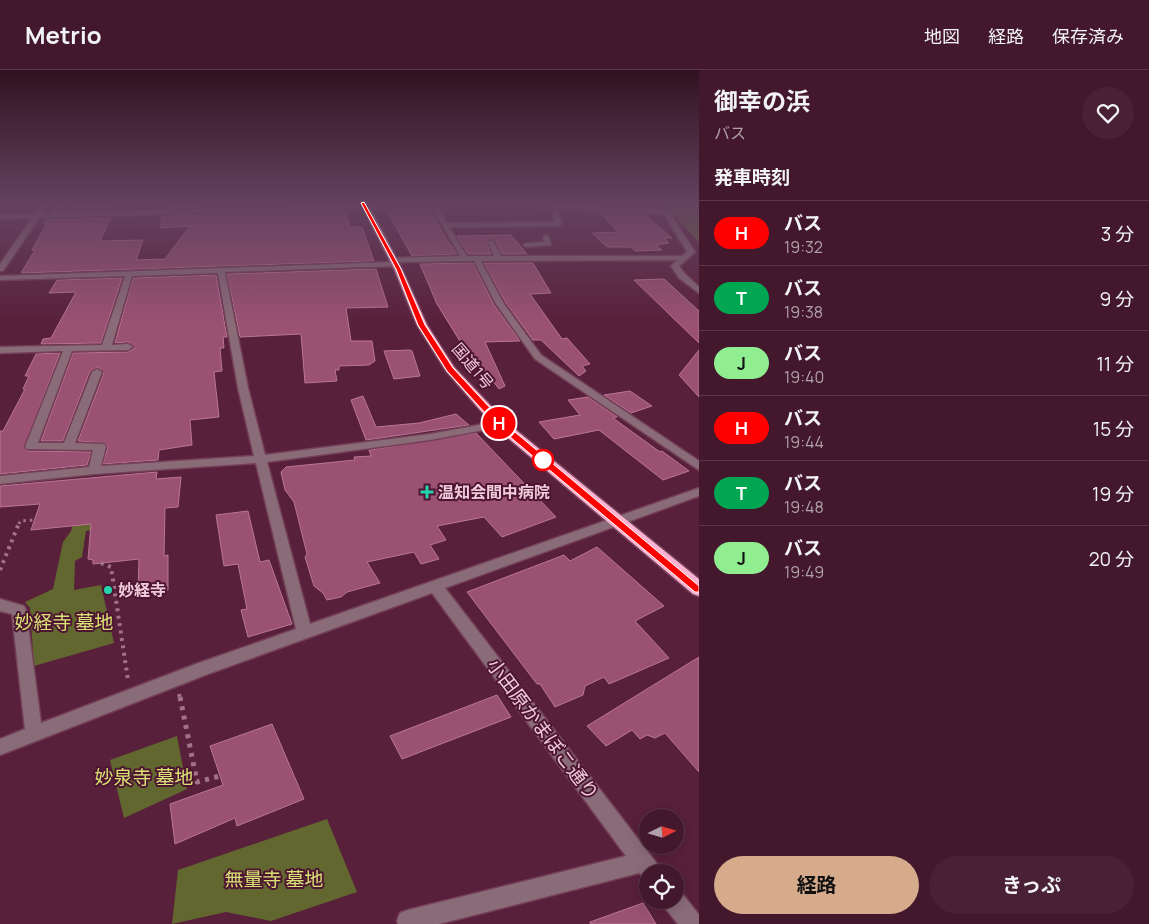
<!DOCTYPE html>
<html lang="ja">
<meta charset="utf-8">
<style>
:root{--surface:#43182c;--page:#4a2134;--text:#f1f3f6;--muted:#afa0a9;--line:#5b3748;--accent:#d6ab8b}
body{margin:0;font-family:Manrope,"Noto Sans JP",sans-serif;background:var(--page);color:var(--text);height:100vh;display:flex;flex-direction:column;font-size:19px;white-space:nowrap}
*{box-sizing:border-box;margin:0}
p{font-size:16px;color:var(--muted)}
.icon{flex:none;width:28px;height:28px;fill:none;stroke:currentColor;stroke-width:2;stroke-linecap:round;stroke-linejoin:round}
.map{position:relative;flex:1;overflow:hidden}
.details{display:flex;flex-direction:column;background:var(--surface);width:450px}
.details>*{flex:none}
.badge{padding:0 10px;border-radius:16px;font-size:18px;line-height:32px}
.needle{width:32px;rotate:85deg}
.buttons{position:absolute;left:639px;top:739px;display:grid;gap:10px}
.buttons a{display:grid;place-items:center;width:45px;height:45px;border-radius:50%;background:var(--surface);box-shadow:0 2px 12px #0003,0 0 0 1px var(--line);font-size:25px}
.map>.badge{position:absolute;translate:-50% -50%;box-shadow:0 0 0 2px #fff}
h2{padding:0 15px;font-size:19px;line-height:45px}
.round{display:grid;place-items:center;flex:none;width:52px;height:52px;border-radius:26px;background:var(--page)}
.summary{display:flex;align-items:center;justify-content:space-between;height:85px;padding:0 15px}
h1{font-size:24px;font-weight:700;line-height:38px}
.primary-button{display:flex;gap:10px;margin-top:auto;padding:10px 15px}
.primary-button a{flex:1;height:58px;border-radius:30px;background:var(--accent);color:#111;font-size:20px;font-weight:700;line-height:58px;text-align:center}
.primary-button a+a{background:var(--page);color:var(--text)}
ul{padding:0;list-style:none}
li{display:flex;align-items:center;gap:15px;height:65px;padding:0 15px;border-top:1px solid var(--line)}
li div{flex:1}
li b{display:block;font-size:19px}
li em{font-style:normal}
li .badge{min-width:55px;font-weight:700;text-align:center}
header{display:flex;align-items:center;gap:30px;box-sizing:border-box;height:70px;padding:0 25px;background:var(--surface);border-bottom:1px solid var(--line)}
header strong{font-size:24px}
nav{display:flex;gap:28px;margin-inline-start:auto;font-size:18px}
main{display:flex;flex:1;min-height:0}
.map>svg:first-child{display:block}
.green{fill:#62662f}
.building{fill:#9a5172;stroke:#ba7793}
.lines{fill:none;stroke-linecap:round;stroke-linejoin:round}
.minor-casing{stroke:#743f57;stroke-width:3}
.highway-casing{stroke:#743f57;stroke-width:3}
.path-far2{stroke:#a27387;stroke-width:3;stroke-dasharray:2.5 4;stroke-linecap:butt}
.path-far1{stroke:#a27387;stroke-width:4;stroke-dasharray:3 4.5;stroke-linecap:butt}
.path{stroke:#a27387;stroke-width:5;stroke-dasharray:4 5.5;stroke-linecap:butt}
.minor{fill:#8a6c78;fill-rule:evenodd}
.highway{fill:#fab3d0;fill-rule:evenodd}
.line{fill:#f00;stroke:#fff}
.stop-dot{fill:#fff;stroke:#f00;stroke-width:2.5}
.poi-dot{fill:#23d5af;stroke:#4d1531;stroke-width:2}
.labels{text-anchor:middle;stroke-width:4;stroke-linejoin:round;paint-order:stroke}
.street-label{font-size:16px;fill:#f0cbd9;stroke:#4d1531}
.poi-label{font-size:16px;font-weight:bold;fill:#f0cbd9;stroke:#4d1531;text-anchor:start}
.near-park-label{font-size:19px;fill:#d9e375;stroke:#4d1531}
.near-street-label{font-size:19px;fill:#f0cbd9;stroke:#4d1531}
</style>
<header>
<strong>Metrio</strong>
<nav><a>地図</a><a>経路</a><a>保存済み</a></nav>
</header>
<main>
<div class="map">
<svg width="699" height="854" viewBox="0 0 699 854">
<rect width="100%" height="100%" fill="#59203b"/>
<g class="green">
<path d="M664,133H699V173Z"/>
<path d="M78,440L128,455L86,461L82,487L75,491L74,520L101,515L114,573L34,596L30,538L25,532L53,519L63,472L71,461Z"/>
<path d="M177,666L187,719L124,748L110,690Z"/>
<path d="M327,749L357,822L271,851L226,842L172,854L178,800Z"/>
</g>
<g class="building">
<path d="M76,133H117L114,140L51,142L54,137L74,136Z"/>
<path d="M164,133H210L209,137L163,138Z"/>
<path d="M429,138L445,167L457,184L412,186L386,139Z"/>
<path d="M345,140L350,157H362L374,191L21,203L35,180H32L47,153H43L46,150L111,148L100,171L143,170L136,190L165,189L190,156L160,158L162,146Z"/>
<path d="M600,142L645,145L672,168H664L669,173L656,175L662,180L635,181L631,177H607L592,163L618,162Z"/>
<path d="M511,165L527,184H502L496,171L492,168L486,171L491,184H468L457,166Z"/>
<path d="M473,193L494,235L520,271L485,272L505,316L499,319L475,287H472L470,281H466L437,234L420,194Z"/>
<path d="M484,193H533L551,223L530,224L562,269L567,268L590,294L582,296L586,301L579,306L541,270H533L506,233Z"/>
<path d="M376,199L388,237L346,238L351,271H372L375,291L369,295L339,296V300H335L337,311L305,313L301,264L240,267L227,204Z"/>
<path d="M216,205L227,267H223L224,278H220L222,301L214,302L219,347L190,350L192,375L159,380L158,390L103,394L108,376L105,373L78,371L104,303L98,297L90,301L63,371H41L73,283L128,282L135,278L128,272L115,273L133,208Z"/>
<path d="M122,208L101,273L41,274L43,269L51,268L76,222L49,223L57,210Z"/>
<path d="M664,209L699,241V273L634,210Z"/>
<path d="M410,280L412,281L420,306L394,309L384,281Z"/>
<path d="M699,280V327L679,305Z"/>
<path d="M60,283L24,378L27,381L91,382L87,395L0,404V361H3L25,319H23L29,306H25L36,284Z"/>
<path d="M630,321L652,336L631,343L604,325Z"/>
<path d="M363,326L376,357L419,353L456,344L469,355L366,370L351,330Z"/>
<path d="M588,327L617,347L613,348L660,382L662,381L689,401L663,410L599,360L554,369L539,352L580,345L568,330Z"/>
<path d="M476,363L556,447L502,467L484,447L437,456L446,470L430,475L439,489L421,494L414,482L367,492L380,513L347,522L341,527L327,530L323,523L314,516L305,487L307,484L294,432L285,420L281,402L286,397L355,390L354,387L371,386L369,380Z"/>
<path d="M157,402L156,409L181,407L178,437L165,438L164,486L168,485V520L138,524L139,489L93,494V490L88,489L91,454L31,460L40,434L0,437V416Z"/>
<path d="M248,441L260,492L269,490L292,554L248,567L241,540L247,539L238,494L224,496L216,445Z"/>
<path d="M597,477L664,536L635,551L669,588L609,614L604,607L585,616L583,625L555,637L540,614H537L467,522L564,485L570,491Z"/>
<path d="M699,587V702L665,663L655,668L647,665L640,669L632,660L606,676L587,656Z"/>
<path d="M497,625L511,647L402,689L390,666Z"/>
<path d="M272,654L304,729L237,756L235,748L175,774L170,734L223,715L210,676Z"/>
<path d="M643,833L656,854H590V852Z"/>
</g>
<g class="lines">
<defs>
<g id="minor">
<path d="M43,133H49L42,144L409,133H482L437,136L447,153L555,152L551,138L493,133H535L662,140L659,135L664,134L695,182L679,196L685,204L699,217V223L679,208L671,196L677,190L481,191L504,234L541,285L699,391V400L535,289L496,234L474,191L397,192L400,194L396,196L225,202L248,318L265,385L430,364L500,351L505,354L500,357L430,370L267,392L310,554L699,418V426L445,518L658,795L661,802H648V811L639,803L439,854H398L397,851L400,843L408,840L626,786L432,523L208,604L0,685V669L25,659L12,544L0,541V529L24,536L26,540L41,653L196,594L296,559L256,393L94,404L0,414V406L89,397L93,380L27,379L25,377L63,281L0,283V277L102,275L125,206L0,210V206L392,192L389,190L393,188L460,186L431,136L39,148L3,201H0V194L32,148L0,149V145L35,144ZM557,138L664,144L687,182L682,186H501L494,172L491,170L488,172L494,186H467L449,157L559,156L562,154ZM218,203L238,318L254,386L101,396L106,376L104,374L75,373L102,302L97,299L92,302L64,373H38L72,281L128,280L133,277L128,274L112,275L132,206Z"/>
<path d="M546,165L549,167L551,175L526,177L523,175L526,173L545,172L543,167Z"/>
<path d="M675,820L681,822L699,845V854H678L665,838L662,830H675Z"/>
</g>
<path id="highway" d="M360,133H368L402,199L427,255L454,297L505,351L699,509V526L693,524L495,357L446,301L417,255L394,199Z"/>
</defs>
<use href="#minor" class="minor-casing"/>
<use href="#highway" class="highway-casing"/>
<path class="path-far2" d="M19,454L20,451L35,450"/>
<g class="path-far1">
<path d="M101,493L111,497L128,610"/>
<path d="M0,500L19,453"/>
<path d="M179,624L180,629"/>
</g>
<path class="path" d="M180,627L197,712L220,706"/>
<use href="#minor" class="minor"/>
<use href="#highway" class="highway"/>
</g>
<linearGradient id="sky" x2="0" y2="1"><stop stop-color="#311220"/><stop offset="0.53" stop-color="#644260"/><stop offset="1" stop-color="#644260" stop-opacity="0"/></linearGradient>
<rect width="699" height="253" fill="url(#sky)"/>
<path class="line" d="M364,132L401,199L425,255L453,298L503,352L699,516V522H695L497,356L447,301L418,255L396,199L361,133Z"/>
<circle class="stop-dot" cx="543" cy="390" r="10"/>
<g class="poi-dot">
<path d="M424.5 414.5h5v5h5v5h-5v5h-5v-5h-5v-5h5z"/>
<circle cx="108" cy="520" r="5"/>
</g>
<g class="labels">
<g class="street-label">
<text transform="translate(473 296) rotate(50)" y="6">国道1号</text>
</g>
<g class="poi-label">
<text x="438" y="428">温知会間中病院</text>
<text x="118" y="526">妙経寺</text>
</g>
<g class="near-park-label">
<text x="64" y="559">妙経寺 墓地</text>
<text x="144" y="714">妙泉寺 墓地</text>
<text x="274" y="816">無量寺 墓地</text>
</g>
<g class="near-street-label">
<text transform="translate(543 659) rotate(53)" y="7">小田原かまぼこ通り</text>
</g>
</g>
</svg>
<div class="buttons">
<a><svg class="needle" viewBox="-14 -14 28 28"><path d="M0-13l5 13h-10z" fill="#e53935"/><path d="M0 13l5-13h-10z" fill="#afa0a9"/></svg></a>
<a><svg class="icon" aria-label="locate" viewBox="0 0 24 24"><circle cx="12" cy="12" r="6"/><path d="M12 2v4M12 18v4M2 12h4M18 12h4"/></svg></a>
</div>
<b class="badge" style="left:499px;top:353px;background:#f00;color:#fff">H</b>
</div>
<section class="details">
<div class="summary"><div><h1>御幸の浜</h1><p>バス</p></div><a class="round"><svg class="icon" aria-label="heart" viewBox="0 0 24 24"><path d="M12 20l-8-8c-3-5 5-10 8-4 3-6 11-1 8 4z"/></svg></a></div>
<h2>発車時刻</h2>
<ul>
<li><span class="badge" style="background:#f00;color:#fff">H</span><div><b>バス</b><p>19:32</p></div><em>3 分</em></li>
<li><span class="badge" style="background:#00a651;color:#fff">T</span><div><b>バス</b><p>19:38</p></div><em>9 分</em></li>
<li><span class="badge" style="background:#90ee90;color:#111">J</span><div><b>バス</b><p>19:40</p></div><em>11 分</em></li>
<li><span class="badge" style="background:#f00;color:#fff">H</span><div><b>バス</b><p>19:44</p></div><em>15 分</em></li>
<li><span class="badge" style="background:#00a651;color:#fff">T</span><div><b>バス</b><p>19:48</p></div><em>19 分</em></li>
<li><span class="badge" style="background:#90ee90;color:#111">J</span><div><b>バス</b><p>19:49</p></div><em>20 分</em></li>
</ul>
<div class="primary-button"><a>経路</a><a>きっぷ</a></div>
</section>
</main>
